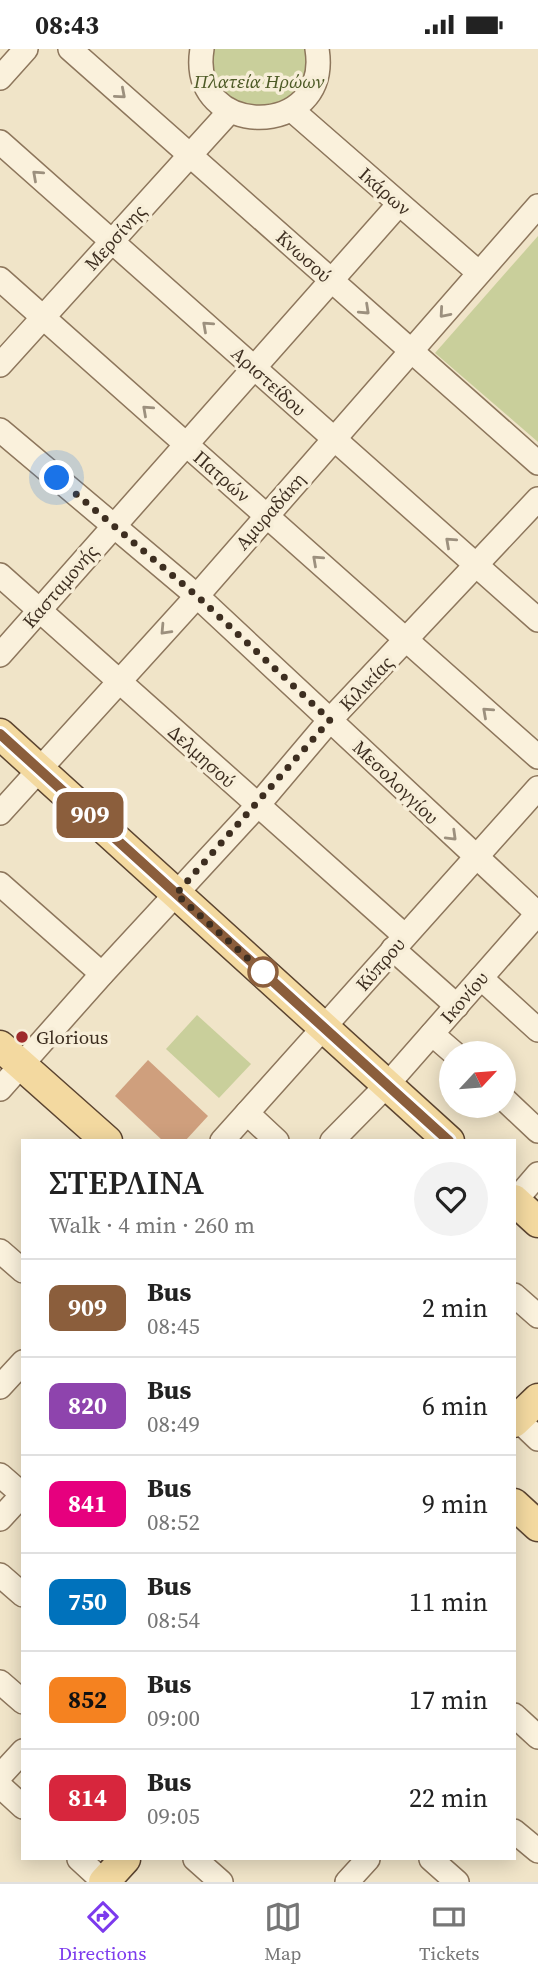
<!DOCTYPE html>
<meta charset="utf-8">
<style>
:root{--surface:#fff;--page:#f2f2f2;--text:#222;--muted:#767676;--line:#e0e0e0;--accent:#7c3aed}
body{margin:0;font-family:"Source Serif 4",serif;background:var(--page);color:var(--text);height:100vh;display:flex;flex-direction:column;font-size:26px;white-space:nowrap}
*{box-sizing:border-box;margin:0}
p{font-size:23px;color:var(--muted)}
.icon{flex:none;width:38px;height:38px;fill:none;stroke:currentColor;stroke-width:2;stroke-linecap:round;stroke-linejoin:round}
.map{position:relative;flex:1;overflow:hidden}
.side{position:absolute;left:21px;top:1090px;width:495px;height:721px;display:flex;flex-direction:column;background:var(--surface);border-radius:0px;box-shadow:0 4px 18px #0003}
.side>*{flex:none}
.badge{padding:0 14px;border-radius:10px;font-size:24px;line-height:46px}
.needle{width:46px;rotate:64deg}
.buttons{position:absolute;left:439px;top:992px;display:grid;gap:14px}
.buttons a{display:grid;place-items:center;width:77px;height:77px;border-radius:50%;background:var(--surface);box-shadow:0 4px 18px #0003;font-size:35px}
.you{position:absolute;width:35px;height:35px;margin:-18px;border:5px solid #fff;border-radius:50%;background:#1a73e8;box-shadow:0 0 0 10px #1a73e833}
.map>.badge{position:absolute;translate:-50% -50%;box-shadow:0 0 0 4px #fff}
.round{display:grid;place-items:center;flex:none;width:74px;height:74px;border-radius:37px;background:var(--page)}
.summary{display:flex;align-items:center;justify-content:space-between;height:119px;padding:0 28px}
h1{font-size:33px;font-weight:600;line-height:52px}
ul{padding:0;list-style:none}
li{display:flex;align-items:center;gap:21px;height:98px;padding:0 28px;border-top:2px solid var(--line)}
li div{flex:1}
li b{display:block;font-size:26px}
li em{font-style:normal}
li .badge{min-width:77px;font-weight:700;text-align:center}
.status{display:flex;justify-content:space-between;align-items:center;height:49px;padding:0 35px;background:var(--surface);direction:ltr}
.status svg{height:19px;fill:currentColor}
.tabs{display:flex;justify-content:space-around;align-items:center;height:98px;border-top:2px solid var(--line);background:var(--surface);font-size:19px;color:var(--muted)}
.tabs a{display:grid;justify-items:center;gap:4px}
.tabs .current{color:var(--accent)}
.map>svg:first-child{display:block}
.green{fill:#c9cf9b}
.building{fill:#cf9f7d}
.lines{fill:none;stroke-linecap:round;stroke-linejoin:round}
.minor-casing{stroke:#8d765c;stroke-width:26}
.major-casing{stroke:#5b4430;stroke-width:33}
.minor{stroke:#faf1dc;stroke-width:23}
.major{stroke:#f3d9a0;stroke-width:30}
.oneway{stroke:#9c907e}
.line-casing{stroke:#fff;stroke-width:16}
.line{stroke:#8b5e3c;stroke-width:10}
.walk{stroke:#3d2e20;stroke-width:7;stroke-dasharray:0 12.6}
.stop-dot{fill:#fff;stroke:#8b5e3c;stroke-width:3.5}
.poi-dot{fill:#9e2a2b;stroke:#f7eed8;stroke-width:2.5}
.labels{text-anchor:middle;stroke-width:7;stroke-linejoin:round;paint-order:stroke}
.park-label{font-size:19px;font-style:italic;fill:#4d5a26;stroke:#f7eed8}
.street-label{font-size:19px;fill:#3d2e20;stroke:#f7eed8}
.poi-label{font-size:19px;fill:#3d2e20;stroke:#f7eed8;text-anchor:start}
</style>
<div class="status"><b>08:43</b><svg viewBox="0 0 49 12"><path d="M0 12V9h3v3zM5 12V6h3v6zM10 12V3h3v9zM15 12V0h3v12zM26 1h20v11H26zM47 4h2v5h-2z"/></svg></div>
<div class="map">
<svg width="538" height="1833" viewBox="0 0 538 1833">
<rect width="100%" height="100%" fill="#f0e4c8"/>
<g class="green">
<path d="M209,0H309L308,28L288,54L257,63L215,39Z"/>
<path d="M538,187V393L435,304Z"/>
<path d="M197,966L251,1015L219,1049L166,1000Z"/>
</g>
<path class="building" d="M148,1011L208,1067L185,1092H163L115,1047Z"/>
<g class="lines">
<defs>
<g id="minor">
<path d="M70,0L538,414"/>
<path d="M202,0C187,91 332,91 317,0"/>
<path d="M0,29L26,0"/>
<path d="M292,61L479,224"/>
<path d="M0,93L538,571"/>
<path d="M0,230L538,708"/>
<path d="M0,316L230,62"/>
<path d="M0,381L197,547L538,865"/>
<path d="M0,526L405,887"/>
<path d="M0,606L399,155"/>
<path d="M0,764L197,547L538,157"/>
<path d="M0,835L102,925"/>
<path d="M393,900L457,957"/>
<path d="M481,929L538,981"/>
<path d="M432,985L454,1004"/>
<path d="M0,1040L102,925L258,756L330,671L538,450"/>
<path d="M504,1050L538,1082"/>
<path d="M247,1064L277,1092"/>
<path d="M222,1092L538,739"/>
<path d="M332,1092L387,1036L538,864"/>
<path d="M514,1153L538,1125"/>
<path d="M0,1202L23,1222"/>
<path d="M514,1246L538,1267"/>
<path d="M0,1338L23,1313"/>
<path d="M517,1370L538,1390"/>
<path d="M0,1426L23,1446"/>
<path d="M0,1470L23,1445"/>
<path d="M0,1526L23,1546"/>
<path d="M0,1633L23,1653"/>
<path d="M514,1666L538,1688"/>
<path d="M0,1727L23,1702"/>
<path d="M0,1737L23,1758"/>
<path d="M514,1782L538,1802"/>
<path d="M79,1810L104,1833"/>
<path d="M195,1810L221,1833"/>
<path d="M431,1810L457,1833"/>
<path d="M347,1833L368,1810"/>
</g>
<g id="major">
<path d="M0,685L449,1092"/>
<path d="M0,997L107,1092"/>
<path d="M514,1151L538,1173"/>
<path d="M514,1373L538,1350"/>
<path d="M514,1455L538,1477"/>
<path d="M104,1833L125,1810"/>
</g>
</defs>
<use href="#minor" class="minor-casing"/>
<use href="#major" class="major-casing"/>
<use href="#minor" class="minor"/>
<use href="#major" class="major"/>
</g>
<defs><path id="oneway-chevron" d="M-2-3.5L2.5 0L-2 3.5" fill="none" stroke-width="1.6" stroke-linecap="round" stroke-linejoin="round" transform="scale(1.75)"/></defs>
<g class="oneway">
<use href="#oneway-chevron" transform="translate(121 45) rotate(41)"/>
<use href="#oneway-chevron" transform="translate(37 126) rotate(-138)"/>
<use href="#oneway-chevron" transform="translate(365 261) rotate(43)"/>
<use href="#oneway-chevron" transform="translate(444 264) rotate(131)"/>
<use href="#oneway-chevron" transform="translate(207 277) rotate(-138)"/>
<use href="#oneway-chevron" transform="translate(147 361) rotate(-138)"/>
<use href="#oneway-chevron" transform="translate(450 493) rotate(-138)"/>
<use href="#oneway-chevron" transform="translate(317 511) rotate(-138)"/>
<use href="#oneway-chevron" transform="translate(165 581) rotate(133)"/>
<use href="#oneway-chevron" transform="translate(487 663) rotate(-138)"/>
<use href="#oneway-chevron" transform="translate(452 787) rotate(44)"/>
</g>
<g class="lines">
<defs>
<path id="line" d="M0,685L449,1092"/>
</defs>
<use href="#line" class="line-casing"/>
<use href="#line" class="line"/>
<path class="walk" d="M57,429L197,547L330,671L176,845L263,923"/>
</g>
<circle class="stop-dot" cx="263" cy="923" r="14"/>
<circle class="poi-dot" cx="22" cy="988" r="7"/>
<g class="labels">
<g class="park-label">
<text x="259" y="39">Πλατεία Ηρώων</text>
</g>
<g class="street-label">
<text transform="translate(385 142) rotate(41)" y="7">Ικάρων</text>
<text transform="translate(115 188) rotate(-48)" y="7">Μερσίνης</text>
<text transform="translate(304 207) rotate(42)" y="7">Κνωσού</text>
<text transform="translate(269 332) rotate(42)" y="7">Αριστείδου</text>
<text transform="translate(222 427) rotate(41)" y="7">Πατρών</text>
<text transform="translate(270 462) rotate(-49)" y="7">Αμυραδάκη</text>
<text transform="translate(60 537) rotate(-49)" y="7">Κασταμονής</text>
<text transform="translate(366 634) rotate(-46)" y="7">Κιλικίας</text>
<text transform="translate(202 707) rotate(42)" y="7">Δελμησού</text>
<text transform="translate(396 733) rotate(44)" y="7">Μεσολογγίου</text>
<text transform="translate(380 915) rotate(-49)" y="7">Κύπρου</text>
<text transform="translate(464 948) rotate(-49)" y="7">Ικονίου</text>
</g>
<g class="poi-label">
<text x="36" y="995">Glorious</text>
</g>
</g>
</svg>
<div class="buttons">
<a><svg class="needle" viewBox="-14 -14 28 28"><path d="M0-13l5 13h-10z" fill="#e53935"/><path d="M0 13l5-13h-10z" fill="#767676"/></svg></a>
</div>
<div class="you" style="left:57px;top:429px"></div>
<b class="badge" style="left:90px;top:766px;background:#8b5e3c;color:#fff">909</b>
<section class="side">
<div class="summary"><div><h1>ΣΤΕΡΛΙΝΑ</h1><p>Walk · 4 min · 260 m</p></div><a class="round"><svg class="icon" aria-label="heart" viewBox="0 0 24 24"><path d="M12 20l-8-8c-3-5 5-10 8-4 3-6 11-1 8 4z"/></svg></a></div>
<ul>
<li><span class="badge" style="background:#8b5e3c;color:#fff">909</span><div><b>Bus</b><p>08:45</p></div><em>2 min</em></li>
<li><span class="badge" style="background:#8e44ad;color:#fff">820</span><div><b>Bus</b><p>08:49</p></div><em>6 min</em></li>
<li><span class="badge" style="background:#e6007e;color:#fff">841</span><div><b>Bus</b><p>08:52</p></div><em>9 min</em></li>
<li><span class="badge" style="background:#0072bc;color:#fff">750</span><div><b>Bus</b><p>08:54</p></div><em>11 min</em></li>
<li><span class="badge" style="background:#f58220;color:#111">852</span><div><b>Bus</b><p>09:00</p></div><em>17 min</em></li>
<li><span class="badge" style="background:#d7263d;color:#fff">814</span><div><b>Bus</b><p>09:05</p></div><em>22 min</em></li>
</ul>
</section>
</div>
<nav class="tabs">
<a class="current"><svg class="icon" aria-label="directions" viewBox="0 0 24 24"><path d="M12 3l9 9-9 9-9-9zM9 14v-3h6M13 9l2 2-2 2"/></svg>Directions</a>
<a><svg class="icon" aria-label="map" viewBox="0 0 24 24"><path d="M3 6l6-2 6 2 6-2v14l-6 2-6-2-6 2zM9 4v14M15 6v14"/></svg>Map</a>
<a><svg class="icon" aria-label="tickets" viewBox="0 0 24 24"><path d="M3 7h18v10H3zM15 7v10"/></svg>Tickets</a>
</nav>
